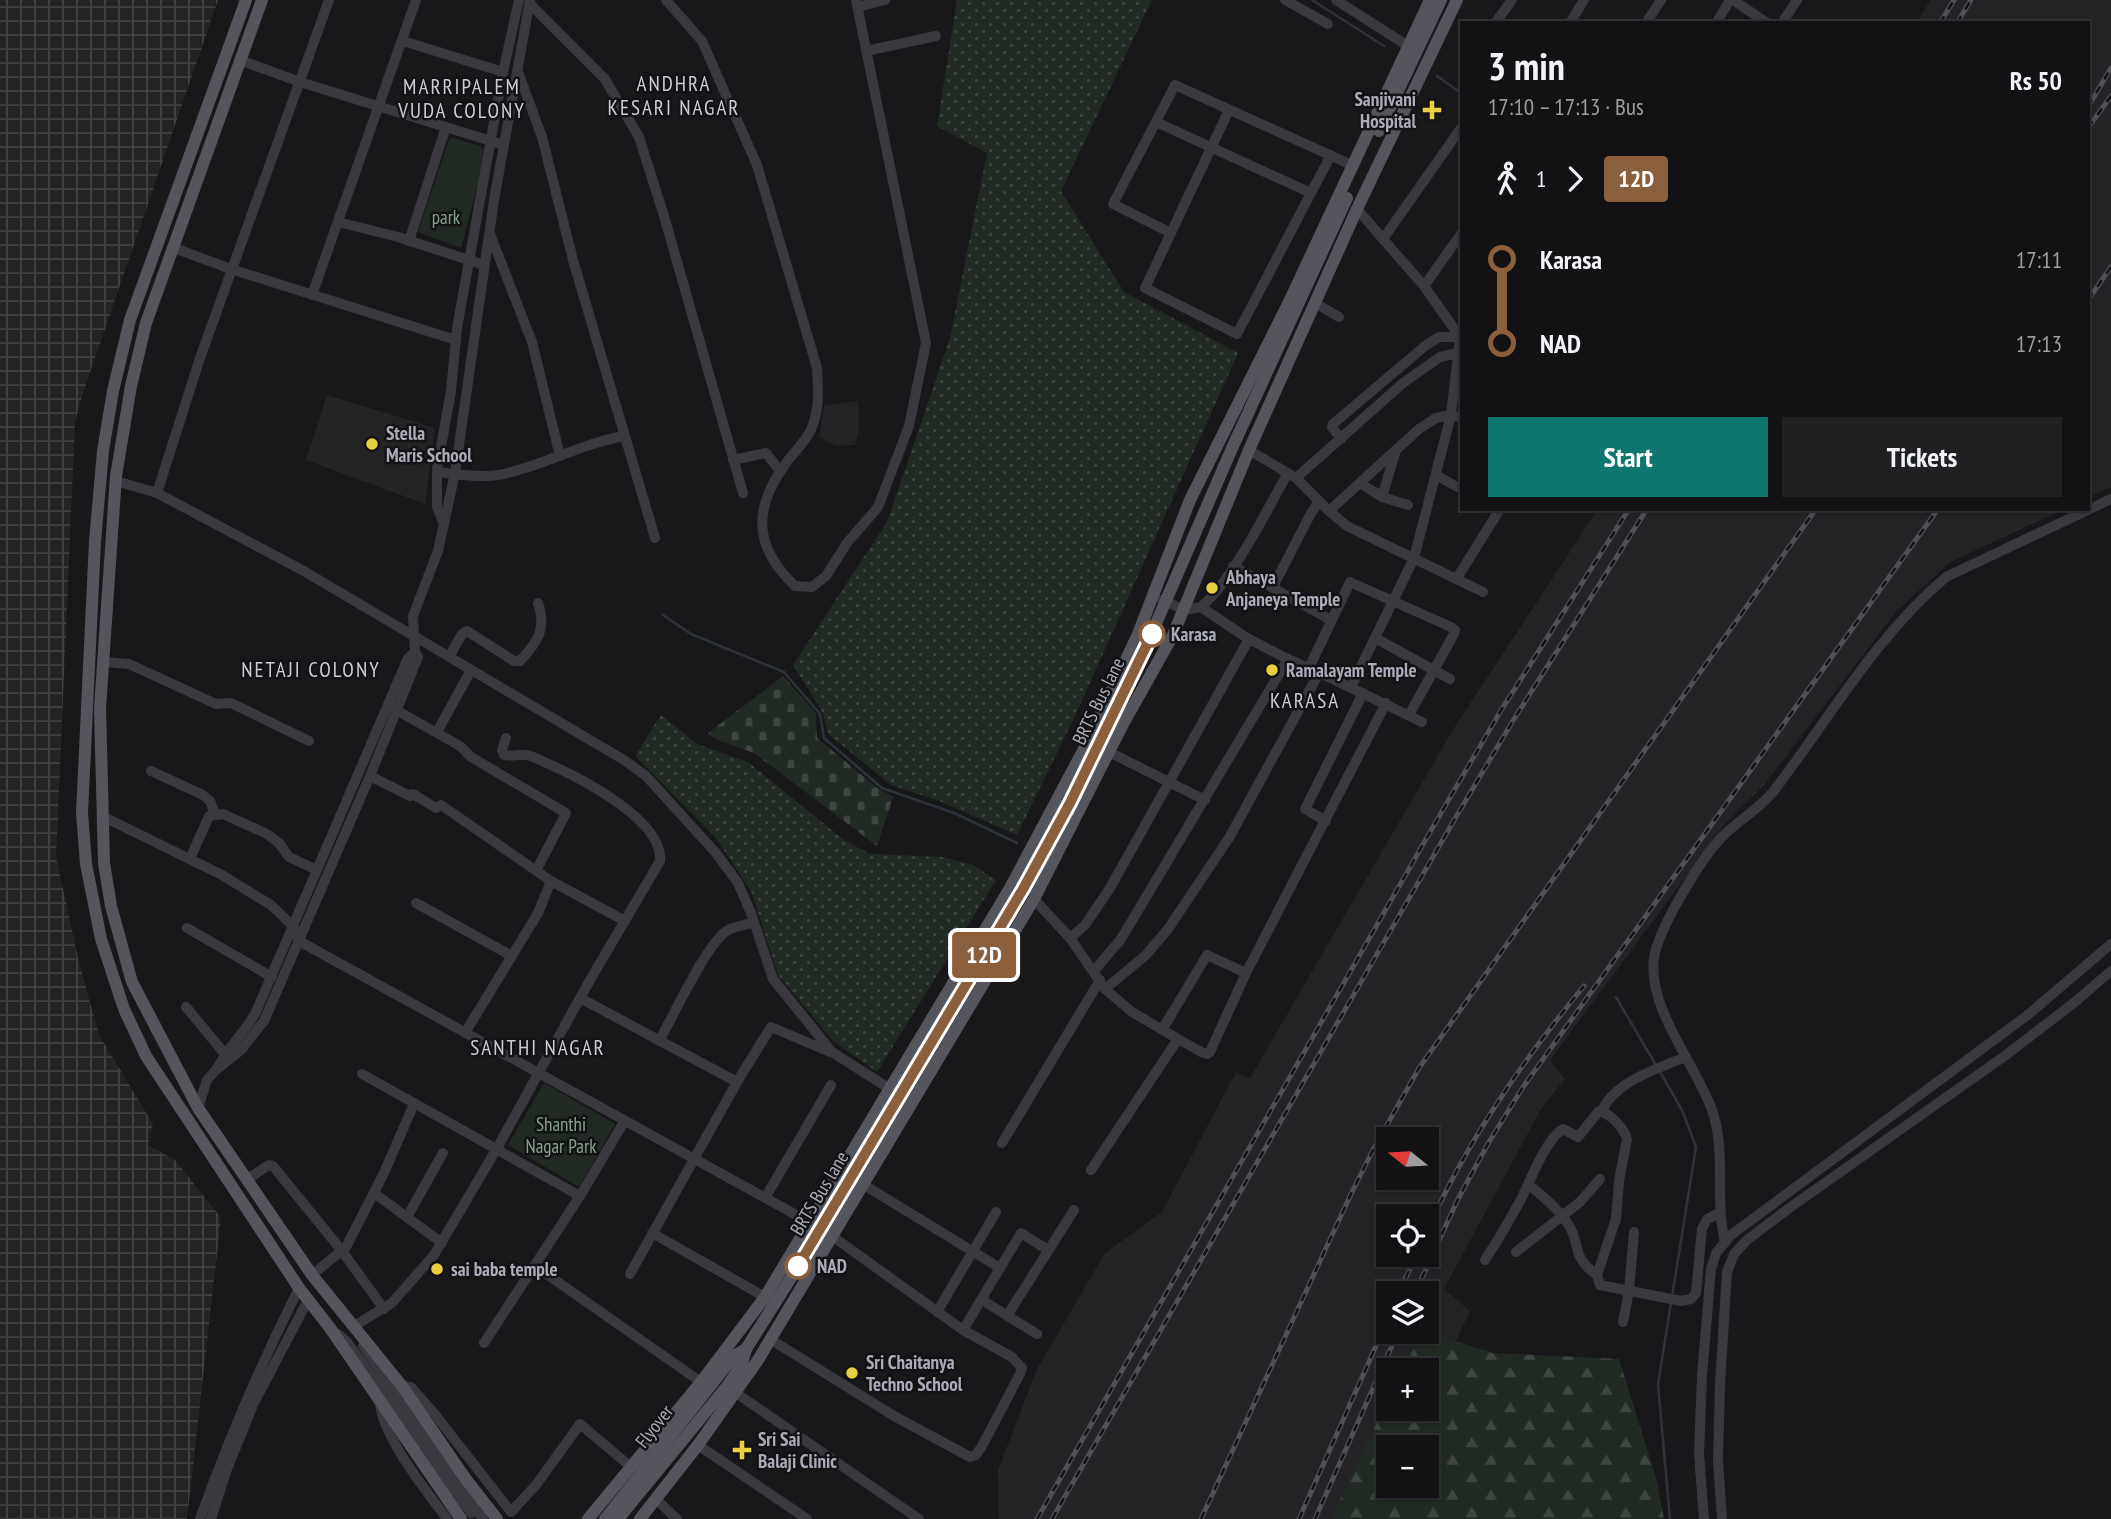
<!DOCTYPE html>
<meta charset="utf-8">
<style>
:root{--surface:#121214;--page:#1f2022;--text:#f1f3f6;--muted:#9c9ea0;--line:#313234;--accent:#0f766e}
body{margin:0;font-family:"PT Sans Narrow",sans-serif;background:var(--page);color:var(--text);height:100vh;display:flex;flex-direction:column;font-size:26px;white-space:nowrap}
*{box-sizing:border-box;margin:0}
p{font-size:23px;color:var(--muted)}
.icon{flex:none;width:38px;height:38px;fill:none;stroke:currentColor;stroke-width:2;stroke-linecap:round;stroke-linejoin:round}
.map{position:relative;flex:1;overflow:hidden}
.details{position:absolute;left:1460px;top:21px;width:630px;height:490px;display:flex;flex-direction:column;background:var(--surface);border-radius:0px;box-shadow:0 2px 5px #0004,0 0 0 2px var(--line)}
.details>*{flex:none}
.badge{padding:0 14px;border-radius:5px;font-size:24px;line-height:46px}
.needle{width:46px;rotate:288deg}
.tools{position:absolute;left:1376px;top:1127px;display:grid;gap:14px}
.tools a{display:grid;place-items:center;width:63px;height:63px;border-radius:0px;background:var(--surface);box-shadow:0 2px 5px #0004,0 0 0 2px var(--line);font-size:35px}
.map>.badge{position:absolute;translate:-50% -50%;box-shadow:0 0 0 4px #fff}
.legs{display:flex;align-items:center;gap:10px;height:77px;padding:0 28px;font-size:23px}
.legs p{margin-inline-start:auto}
.overview{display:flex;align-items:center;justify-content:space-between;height:119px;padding:0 28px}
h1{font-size:38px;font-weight:700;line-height:52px}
.primary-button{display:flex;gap:14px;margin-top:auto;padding:14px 28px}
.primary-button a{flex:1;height:80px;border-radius:0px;background:var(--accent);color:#fff;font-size:28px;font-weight:700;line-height:80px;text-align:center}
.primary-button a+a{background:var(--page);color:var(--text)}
ul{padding:0 28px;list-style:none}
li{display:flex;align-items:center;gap:24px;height:84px;font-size:26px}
li i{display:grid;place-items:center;width:10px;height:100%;margin:0 9px;background:currentColor}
li i::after{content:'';width:18px;height:18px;margin:-9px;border:5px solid;border-radius:50%;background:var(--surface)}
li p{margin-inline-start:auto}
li:first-child i{background:linear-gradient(#0000 50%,currentColor 0)}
li:last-child i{background:linear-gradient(currentColor 50%,#0000 0)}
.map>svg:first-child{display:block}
.built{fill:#242427;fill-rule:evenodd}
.industrial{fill:url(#industrial-grid)}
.grass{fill:url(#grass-dots)}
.forest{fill:url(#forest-firs);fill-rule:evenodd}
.cemetery{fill:url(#cemetery-stones)}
.park{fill:#222a24}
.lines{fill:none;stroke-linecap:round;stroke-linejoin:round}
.stream{stroke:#2e343d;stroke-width:2.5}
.minor{stroke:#39393f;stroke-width:10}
.major{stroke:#55555d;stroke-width:12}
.rail-casing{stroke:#505057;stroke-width:5}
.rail{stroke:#131315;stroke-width:2.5;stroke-dasharray:8;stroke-linecap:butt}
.line-1-casing{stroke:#fff;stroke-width:16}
.line-1{stroke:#8b5e3c;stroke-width:10}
.poi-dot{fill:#e9d040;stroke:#131315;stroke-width:2.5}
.stop-1-dot{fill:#fff;stroke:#8b5e3c;stroke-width:3.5}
.labels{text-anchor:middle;stroke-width:5;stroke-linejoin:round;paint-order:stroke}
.poi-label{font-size:19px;font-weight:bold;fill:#abacb9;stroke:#131315;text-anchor:start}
.park-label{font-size:19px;fill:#83a38b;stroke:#131315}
.stop-label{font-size:19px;font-weight:bold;fill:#abacb9;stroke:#131315;text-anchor:start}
.street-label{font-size:19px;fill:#abacb9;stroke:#131315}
.neighbourhood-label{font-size:21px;letter-spacing:2px;fill:#cbccd5;stroke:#131315}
</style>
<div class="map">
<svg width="2111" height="1519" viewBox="0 0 2111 1519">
<defs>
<pattern id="industrial-grid" width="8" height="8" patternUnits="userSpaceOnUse" patternTransform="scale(1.75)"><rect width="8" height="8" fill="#242427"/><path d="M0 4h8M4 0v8" fill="none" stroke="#414144"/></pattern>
<pattern id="grass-dots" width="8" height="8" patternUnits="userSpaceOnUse" patternTransform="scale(1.75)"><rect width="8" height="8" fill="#222a24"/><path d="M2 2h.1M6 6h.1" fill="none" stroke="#3f4642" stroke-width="1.8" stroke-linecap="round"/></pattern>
<pattern id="forest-firs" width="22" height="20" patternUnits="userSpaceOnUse" patternTransform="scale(1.75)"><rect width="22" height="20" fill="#222a24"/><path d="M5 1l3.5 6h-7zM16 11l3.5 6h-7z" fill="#3f4642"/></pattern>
<pattern id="cemetery-stones" width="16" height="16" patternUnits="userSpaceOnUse" patternTransform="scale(1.75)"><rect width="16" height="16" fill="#222a24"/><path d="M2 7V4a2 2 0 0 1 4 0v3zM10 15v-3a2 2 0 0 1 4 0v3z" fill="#3f4642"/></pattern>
</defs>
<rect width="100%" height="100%" fill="#18181a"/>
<g class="built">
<path d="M1931,0H2111V487L2088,498V23H1916Z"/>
<path d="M327,395L435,428L425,504L306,460Z"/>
<path d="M858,401L859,428L855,445L836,446L819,437L824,406Z"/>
<path d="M1598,509H2064L1949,563L1895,613L1766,783L1725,824L1550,1060L1565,1079L1541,1109L1444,1289L1470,1311L1426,1405V1370H1388V1486L1373,1519H999L998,1470L1037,1369L1105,1253L1162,1212L1236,1072L1250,1078L1454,728ZM1388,1139H1426V1178H1388ZM1388,1216H1426V1255H1388ZM1388,1293H1426V1332H1388Z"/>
</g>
<path class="industrial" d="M0,0H218L82,396L75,422L56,857L79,962L99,1035L153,1124L148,1145L176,1161L221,1218L187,1519H0Z"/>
<g class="grass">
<path d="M957,0H1152L1061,191L1124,292L1238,353L1075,716L1017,835L937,800L891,785L828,734L823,713L793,665L887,522L950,338L987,153L937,126Z"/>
<path d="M661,715L697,744L748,762L844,840L870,854L943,857L973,865L996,880L877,1072L833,1041L778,975L751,891L715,837L635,756Z"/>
</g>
<path class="forest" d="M1426,1331L1492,1353L1619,1359L1657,1481L1664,1519H1331L1388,1399V1409H1426V1370H1401L1420,1332ZM1388,1447H1426V1486H1388Z"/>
<path class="cemetery" d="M783,676L816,713L817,738L875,786L893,797L877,846L754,753L715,739L708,733Z"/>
<g class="park">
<path d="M450,137L480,146L483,150L480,175L461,248L418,232Z"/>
<path d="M544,1083L615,1124L579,1187L508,1145Z"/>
</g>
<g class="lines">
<g class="stream">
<path d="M1312,0L1384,46"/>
<path d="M1437,76L1461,93"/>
<path d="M663,615L691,634L784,672L820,714L824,738L882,788L954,813L1017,843"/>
<path d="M1616,997L1657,1067"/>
<path d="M1660,1072L1682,1110L1696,1147L1672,1297"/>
<path d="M1670,1519L1658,1384L1671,1303"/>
</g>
<g class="minor">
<path d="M666,0L702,41L757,165L817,368C818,389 820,407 812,427C807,441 792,454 784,466C752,511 755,548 795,586L812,587L826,576L847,543L878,507L909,426L926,343L856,0"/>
<path d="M1285,0L1328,24"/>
<path d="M1336,0L1408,46"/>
<path d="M1733,0L1767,23"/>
<path d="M529,3L605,79L639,137L664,216L743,493"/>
<path d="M858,7L885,0"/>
<path d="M1495,23L1512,0"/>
<path d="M1570,23L1584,0"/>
<path d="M1646,23L1661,0"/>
<path d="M1716,23L1730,0"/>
<path d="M1782,23L1797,0"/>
<path d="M403,41L503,72"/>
<path d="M866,51L936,36"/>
<path d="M240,60L300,82L504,145"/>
<path d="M518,72L542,137L573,260L655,538"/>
<path d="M1229,110L1145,288L1237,334L1331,155"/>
<path d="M1156,122L1311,193"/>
<path d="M1357,209L1383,239"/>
<path d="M338,222L398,237L484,265"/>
<path d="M1171,233L1113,204L1175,85L1354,166"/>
<path d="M490,234L532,342L560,456"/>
<path d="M409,241L446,127"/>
<path d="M174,248L231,269L456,340"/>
<path d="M1424,286L1461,234"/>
<path d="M312,295L416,0"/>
<path d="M1315,303L1339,317"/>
<path d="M1341,439L1332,427L1333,424L1425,346L1439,337H1461"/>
<path d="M1249,450L1296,478L1329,511L1347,526L1483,592"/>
<path d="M733,460L766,453L780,471"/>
<path d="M437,472C456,474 479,478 498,475C542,467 581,443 625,436"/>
<path d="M1436,475L1461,489"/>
<path d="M1296,478L1403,383L1440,357L1458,353"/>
<path d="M116,481L157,493L302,570L624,760L646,776L716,853L738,883L751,913L773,979L832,1052L890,1089"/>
<path d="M1360,483L1382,497L1408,505"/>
<path d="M157,493L200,358L329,0"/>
<path d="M1382,497L1396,450"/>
<path d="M1329,511L1419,429L1436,418L1451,415L1461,418"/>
<path d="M443,522L437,507V469L451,391L457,328L503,72L519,0"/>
<path d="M1233,566L1331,620"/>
<path d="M1457,578L1500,509"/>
<path d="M1273,587L1311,513L1319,502"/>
<path d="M1201,607C1233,580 1266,511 1288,473"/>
<path d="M1375,638L1450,679"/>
<path d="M449,657L462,634L467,631L514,661H520C538,642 547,628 538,603"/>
<path d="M1288,659L1309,668L1350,582L1451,627L1455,630L1454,634L1409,715"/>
<path d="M104,662L129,664L216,704L231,703L309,741"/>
<path d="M1316,671L1422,722"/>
<path d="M1351,687L1414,558L1451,415L1460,337L1424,286L1383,239L1461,128"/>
<path d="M396,710L460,746L471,757L566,813L537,869"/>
<path d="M437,732L471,670"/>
<path d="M1109,752L1205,800"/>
<path d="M151,771L203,795L210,801L215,814"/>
<path d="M370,776L410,796L413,794L436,808L441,805L551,881L625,921"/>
<path d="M102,816L222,875L271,905L293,926L299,941L809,1222"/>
<path d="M1326,821L1305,809L1363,693"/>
<path d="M190,859L209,816L223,814L267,834L279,843L289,857L317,870"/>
<path d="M1034,899L1070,938L1105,989L1132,1012L1178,1039L1091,1170"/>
<path d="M416,903L512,956"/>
<path d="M187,928L272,977"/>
<path d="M1070,938L1085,925L1110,888L1249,639"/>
<path d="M1094,971L1121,939L1288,659L1247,638L1201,607L1185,610L1162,600"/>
<path d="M1105,989L1146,955L1168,929L1229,838L1319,673"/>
<path d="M580,998L737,1082L630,1274"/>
<path d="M186,1007L225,1054"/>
<path d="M1162,1030L1207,955L1246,973"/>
<path d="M465,1033L538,913L551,881"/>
<path d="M1178,1039L1203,1053L1207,1054L1210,1052L1246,973L1386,703"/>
<path d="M659,1041C673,1017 707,942 728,930C736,926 746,925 754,922"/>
<path d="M218,1067C229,1046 243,1034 255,1014L408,658L415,652"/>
<path d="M362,1074L580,1196"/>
<path d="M737,1082L771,1027L830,1052"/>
<path d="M198,1108L207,1080L216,1070L242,1049L264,1021L370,776L418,657L415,652L413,616L438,551L455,473L494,200L530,0"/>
<path d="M1602,1111C1615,1081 1658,1069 1685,1057"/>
<path d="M1002,1143L1100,980"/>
<path d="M246,1180L269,1165L273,1166L342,1251L384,1309"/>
<path d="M864,1185L1000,1268L1021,1233L1048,1250"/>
<path d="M1529,1185C1543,1197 1558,1208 1568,1224C1582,1245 1570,1256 1597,1275"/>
<path d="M374,1193L442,1243"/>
<path d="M765,1198L831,1085"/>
<path d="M407,1217L443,1153"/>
<path d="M652,1233L765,1297"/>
<path d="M1725,1242C1714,1198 1727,1153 1712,1110C1696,1065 1647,1008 1654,958C1658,929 1701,859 1721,838C1737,821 1758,810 1773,792C1829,719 1875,637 1946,577L2111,499"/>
<path d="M1516,1252L1580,1202L1600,1179"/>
<path d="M1485,1260C1498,1240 1510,1220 1521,1199C1531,1180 1545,1140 1563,1129L1578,1137L1599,1111C1610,1113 1624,1128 1627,1139L1619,1181L1616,1219L1597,1275L1600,1285L1681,1301L1691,1299L1696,1293L1702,1229L1707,1219L1719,1213"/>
<path d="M535,1266L701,1382"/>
<path d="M312,1275L346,1247L383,1175L414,1104"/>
<path d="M982,1300L1037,1334"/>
<path d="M937,1312L996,1212"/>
<path d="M1007,1316L1074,1210"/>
<path d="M1623,1322L1629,1291L1634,1232"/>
<path d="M354,1326L392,1303L434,1255L496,1150L590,980L660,861C664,821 582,779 551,765C543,762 534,756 526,755C518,754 512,757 504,755L502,750L506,738"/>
<path d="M963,1330L1000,1268"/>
<path d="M338,1334L347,1342L471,1513"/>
<path d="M770,1339L894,1416L970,1457L976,1455L982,1446L1020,1374L1022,1368L1012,1357L963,1330L832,1236"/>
<path d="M484,1343L580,1196L624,1122"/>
<path d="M363,1346L483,1519"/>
<path d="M402,1386L411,1387L433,1412L511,1512L536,1485L580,1424L631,1467"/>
<path d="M736,1393L919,1519"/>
<path d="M380,1403C383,1438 426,1490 447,1519"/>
<path d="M698,1445L807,1519"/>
<path d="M656,1499L677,1519"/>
<path d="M200,1519C228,1440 262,1362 299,1288"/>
<path d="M211,1519L227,1469L253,1405L308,1300"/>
<path d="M1704,1519L1699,1454L1702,1375L1711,1269L1716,1253L1731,1235L2029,1014L2111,944"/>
<path d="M1722,1519L1718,1460L1720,1384L1727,1272L1734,1254L1747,1240L1788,1209L2006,1055L2075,1002L2111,971"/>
</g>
<g class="major">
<path d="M246,0L130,320L113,391L103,451L95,541L82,813L86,864L101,939L124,1009L146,1056L299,1288L330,1328L461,1519"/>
<path d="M262,0L146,323L131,386L116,476L100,708L104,863L111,906L132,982L198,1108L312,1275L402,1386L465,1478L497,1519"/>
<path d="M1379,131L1441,0"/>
<path d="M588,1519L701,1382L765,1297L1010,888L1085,747L1138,634L1190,500L1289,302L1430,0"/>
<path d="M605,1519L734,1356L746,1349"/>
<path d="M618,1519L728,1385L742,1364L746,1349L799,1265L1023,889L1057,828L1141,658L1233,446L1347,198"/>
<path d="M640,1519L698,1445L758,1360L1034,899L1123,724L1173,635L1249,450L1357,209L1457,0"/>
</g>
<defs>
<g id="rail">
<path d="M1940,23L1954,0"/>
<path d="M1957,23L1971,0"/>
<path d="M2088,107L2111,68"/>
<path d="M2088,128L2111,96"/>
<path d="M2088,300L2111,267"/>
<path d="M1426,1233C1466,1143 1521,1062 1584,986"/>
<path d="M1399,1293L1416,1255"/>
<path d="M1415,1293L1458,1199L1489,1142L1523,1087L1938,509"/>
<path d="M1037,1519L1441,813L1500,712L1629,509"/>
<path d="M1052,1519L1453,822L1514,719L1647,509"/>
<path d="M1201,1519L1351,1194L1374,1148L1419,1068L1816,509"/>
<path d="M1299,1519L1388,1319"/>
<path d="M1315,1519L1398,1332"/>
</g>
</defs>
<use href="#rail" class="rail-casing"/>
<use href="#rail" class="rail"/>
</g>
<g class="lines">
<defs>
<path id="line-1" d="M798,1266L1023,889L1070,803L1152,634"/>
</defs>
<use href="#line-1" class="line-1-casing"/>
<use href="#line-1" class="line-1"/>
</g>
<g class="poi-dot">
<path d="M1428.5 99.5h7v7h7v7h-7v7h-7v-7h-7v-7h7z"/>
<circle cx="372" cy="444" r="7"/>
<circle cx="1212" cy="588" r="7"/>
<circle cx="1272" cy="670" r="7"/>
<circle cx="437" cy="1269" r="7"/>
<circle cx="852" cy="1373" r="7"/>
<path d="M738.5 1439.5h7v7h7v7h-7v7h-7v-7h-7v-7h7z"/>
</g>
<g class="stop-1-dot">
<circle cx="1152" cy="634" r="12"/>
<circle cx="798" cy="1266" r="12"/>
</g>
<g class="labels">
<g class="poi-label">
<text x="1416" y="106" text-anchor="end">Sanjivani<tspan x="1416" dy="22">Hospital</tspan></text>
<text x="386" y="440">Stella<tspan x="386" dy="22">Maris School</tspan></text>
<text x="1226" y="584">Abhaya<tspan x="1226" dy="22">Anjaneya Temple</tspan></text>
<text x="1286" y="677">Ramalayam Temple</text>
<text x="451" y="1276">sai baba temple</text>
<text x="866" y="1369">Sri Chaitanya<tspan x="866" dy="22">Techno School</tspan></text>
<text x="758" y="1446">Sri Sai<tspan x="758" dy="22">Balaji Clinic</tspan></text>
</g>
<g class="park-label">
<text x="446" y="224">park</text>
<text x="561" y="1131">Shanthi<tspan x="561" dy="22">Nagar Park</tspan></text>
</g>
<g class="stop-label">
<text x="1171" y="641">Karasa</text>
<text x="817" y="1273">NAD</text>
</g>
<g class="street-label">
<text transform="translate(1098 701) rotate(-64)" y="7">BRTS Bus lane</text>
<text transform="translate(819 1193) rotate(-59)" y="7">BRTS Bus lane</text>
<text transform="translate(654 1426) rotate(-52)" y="7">Flyover</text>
</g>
<g class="neighbourhood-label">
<text x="674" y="91">ANDHRA<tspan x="674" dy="24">KESARI NAGAR</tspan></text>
<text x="462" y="94">MARRIPALEM<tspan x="462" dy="24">VUDA COLONY</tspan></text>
<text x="311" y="677">NETAJI COLONY</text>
<text x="1305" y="708">KARASA</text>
<text x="538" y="1055">SANTHI NAGAR</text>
</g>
</g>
</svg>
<div class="tools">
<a><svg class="needle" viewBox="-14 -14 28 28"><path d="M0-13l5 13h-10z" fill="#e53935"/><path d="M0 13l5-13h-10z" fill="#9c9ea0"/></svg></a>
<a><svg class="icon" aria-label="locate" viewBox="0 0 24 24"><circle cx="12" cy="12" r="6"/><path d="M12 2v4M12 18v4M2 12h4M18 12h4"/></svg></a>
<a><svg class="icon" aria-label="layers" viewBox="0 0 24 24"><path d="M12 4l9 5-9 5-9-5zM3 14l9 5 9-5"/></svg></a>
<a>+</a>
<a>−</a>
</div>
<b class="badge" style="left:984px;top:955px;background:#8b5e3c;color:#fff">12D</b>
<section class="details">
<div class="overview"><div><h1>3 min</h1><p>17:10 – 17:13 · Bus</p></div><b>Rs 50</b></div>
<div class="legs"><svg class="icon" aria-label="walk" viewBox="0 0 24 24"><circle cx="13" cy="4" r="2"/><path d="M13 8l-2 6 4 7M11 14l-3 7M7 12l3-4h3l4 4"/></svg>1<svg class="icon" aria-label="forward" viewBox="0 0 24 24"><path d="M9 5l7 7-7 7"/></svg><b class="badge" style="background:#8b5e3c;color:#fff">12D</b></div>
<ul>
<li><i style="color:#8b5e3c"></i><b>Karasa</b><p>17:11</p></li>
<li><i style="color:#8b5e3c"></i><b>NAD</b><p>17:13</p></li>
</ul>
<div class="primary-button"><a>Start</a><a>Tickets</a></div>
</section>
</div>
